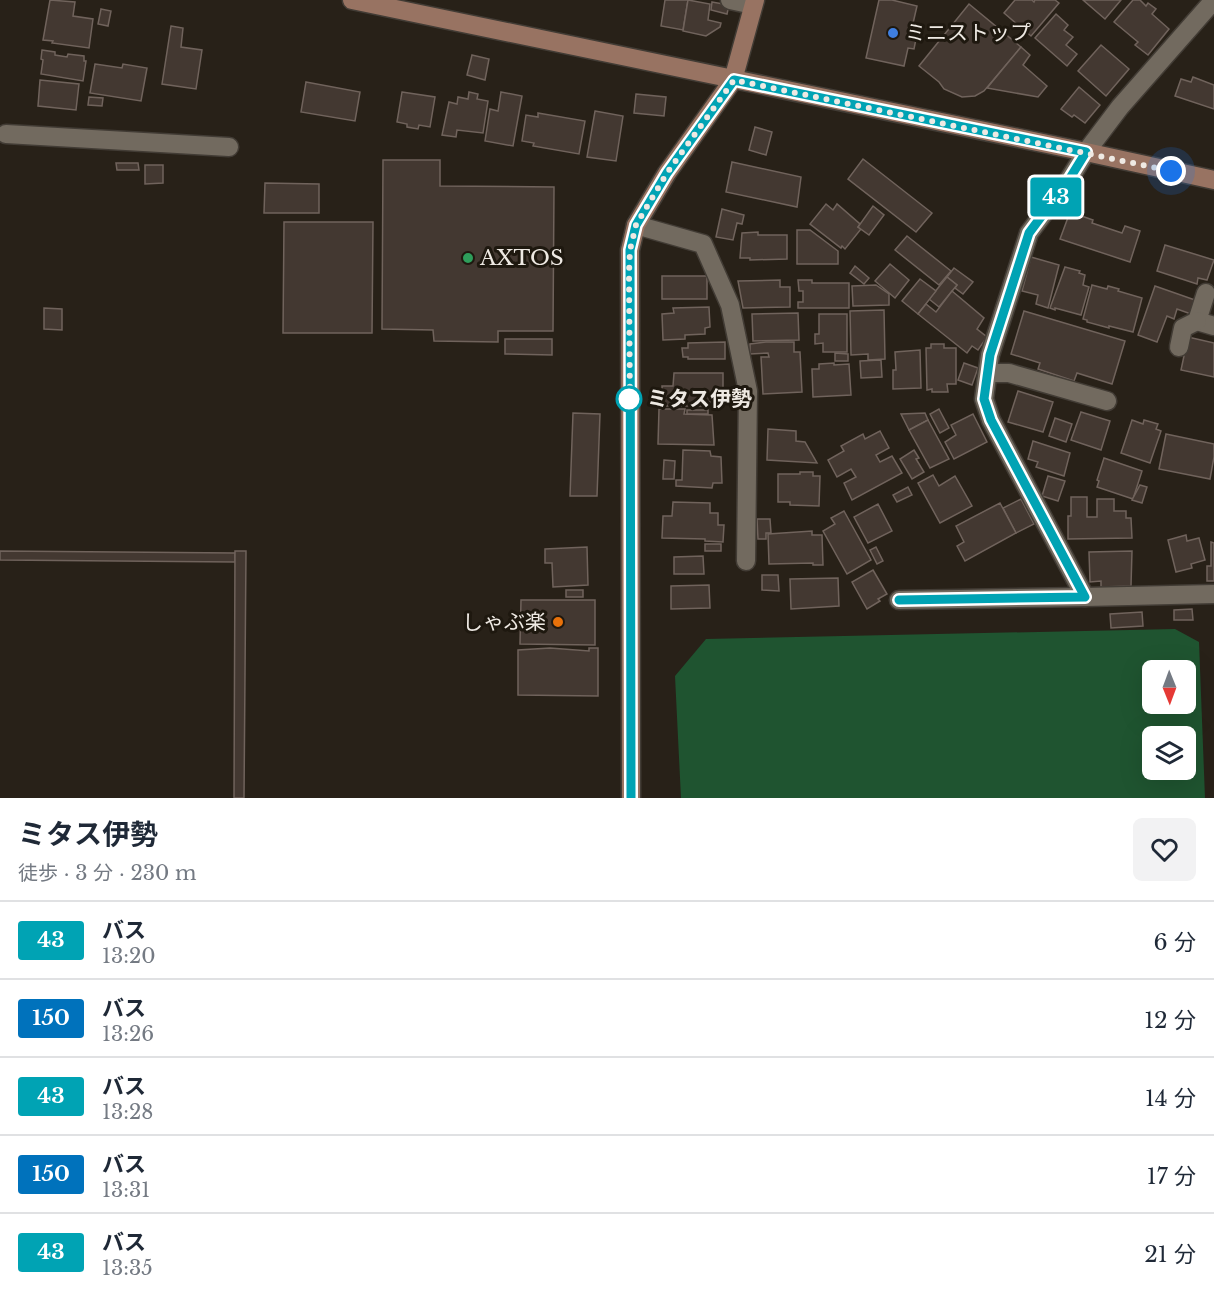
<!DOCTYPE html>
<html lang="ja">
<meta charset="utf-8">
<style>
:root{--surface:#fff;--page:#f2f2f3;--text:#1f2937;--muted:#747a83;--line:#e0e1e3}
body{margin:0;font-family:"Libre Baskerville","Noto Sans JP",serif;background:var(--page);color:var(--text);height:100vh;display:flex;flex-direction:column;font-size:22px;white-space:nowrap}
*{box-sizing:border-box;margin:0}
p{font-size:20px;color:var(--muted)}
.icon{flex:none;width:33px;height:33px;fill:none;stroke:currentColor;stroke-width:2;stroke-linecap:round;stroke-linejoin:round}
.map{position:relative;height:798px;overflow:hidden}
.panel{display:flex;flex-direction:column;background:var(--surface);flex:1}
.panel>*{flex:none}
.badge{padding:0 12px;border-radius:4px;font-size:21px;line-height:39px}
.needle{width:39px;rotate:179deg}
.tools{position:absolute;left:1142px;top:660px;display:grid;gap:12px}
.tools a{display:grid;place-items:center;width:54px;height:54px;border-radius:9px;background:var(--surface);box-shadow:0 6px 24px #0002;font-size:30px}
.you{position:absolute;width:30px;height:30px;margin:-15px;border:4px solid #fff;border-radius:50%;background:#1a73e8;box-shadow:0 0 0 9px #1a73e833}
.map>.badge{position:absolute;translate:-50% -50%;box-shadow:0 0 0 3px #fff}
.round{display:grid;place-items:center;flex:none;width:63px;height:63px;border-radius:9px;background:var(--page)}
.overview{display:flex;align-items:center;justify-content:space-between;height:102px;padding:0 18px}
h1{font-size:28px;font-weight:700;line-height:45px}
ul{padding:0;list-style:none}
li{display:flex;align-items:center;gap:18px;height:78px;padding:0 18px;border-top:2px solid var(--line)}
li div{flex:1}
li b{display:block;font-size:22px}
li em{font-style:normal}
li .badge{min-width:66px;font-weight:700;text-align:center}
.map>svg:first-child{display:block}
.green{fill:#1f5430;fill-rule:evenodd}
.building{fill:#433831;stroke:#70635c;stroke-width:1.5}
.lines{fill:none;stroke-linecap:round;stroke-linejoin:round}
.street-casing{stroke:#423c35;stroke-width:21}
.secondary-casing{stroke:#423c35;stroke-width:21}
.street{stroke:#726a5f;stroke-width:18}
.secondary{stroke:#987362;stroke-width:18}
.line-casing{stroke:#fff;stroke-width:14}
.line{stroke:#00a3b4;stroke-width:9}
.walk{stroke:#eee9e3;stroke-width:6;stroke-dasharray:0 10.8}
.shop-dot{fill:#3f7fe0;stroke:#1e180f;stroke-width:2}
.leisure-dot{fill:#2e9e5b;stroke:#1e180f;stroke-width:2}
.stop-dot{fill:#fff;stroke:#00a3b4;stroke-width:3}
.food-dot{fill:#e8710a;stroke:#1e180f;stroke-width:2}
.labels{text-anchor:middle;stroke-width:6;stroke-linejoin:round;paint-order:stroke}
.poi-label{font-size:21px;fill:#eee9e3;stroke:#1e180f;text-anchor:start}
.stop-label{font-size:21px;font-weight:bold;fill:#eee9e3;stroke:#1e180f;text-anchor:start}
</style>
<div class="map">
<svg width="1214" height="798" viewBox="0 0 1214 798">
<rect width="100%" height="100%" fill="#282118"/>
<path class="green" d="M1175,629L1199,642L1205,798H681L675,676L706,639ZM1152,670H1185V704H1152ZM1152,736H1185V770H1152Z"/>
<g class="building">
<path d="M50,0L75,2L73,16L93,19L89,48L52,43L53,41L43,40Z"/>
<path d="M665,0H688L683,30L661,26Z"/>
<path d="M688,0L710,4L708,20L721,23L720,27L706,36L683,31Z"/>
<path d="M879,0H892L917,6L911,32L917,34L914,49L908,48L904,66L866,58Z"/>
<path d="M1015,0H1032L1034,2L1035,0H1055L1059,3L1031,36L1004,13Z"/>
<path d="M1083,0H1121L1105,19Z"/>
<path d="M1133,0H1140L1146,6L1148,3L1156,9L1152,14L1169,29L1148,55L1135,45L1138,42L1114,22Z"/>
<path d="M712,2L729,5L727,14L711,10Z"/>
<path d="M969,4L1021,47L984,91L975,96L962,97L944,89L939,82L919,66Z"/>
<path d="M101,9L111,11L108,26L98,24Z"/>
<path d="M1056,14L1068,25L1064,30L1073,37L1066,45L1077,54L1067,66L1035,38Z"/>
<path d="M171,26L183,28L181,47L202,50L196,89L162,84Z"/>
<path d="M1101,45L1129,69L1106,96L1078,71Z"/>
<path d="M1021,47L1030,55L1023,65L1047,86L1038,97L987,88Z"/>
<path d="M42,50L55,52V55L67,57L68,54L84,56V61H86L83,81L41,74L43,60L41,59Z"/>
<path d="M472,55L489,59L485,80L467,75Z"/>
<path d="M95,64L122,68L123,64L147,68L141,101L90,93Z"/>
<path d="M1193,77L1214,85V109L1175,96L1181,79L1191,82Z"/>
<path d="M40,80L79,84L76,110L38,106Z"/>
<path d="M306,82L360,92L355,121L301,112Z"/>
<path d="M1079,87L1100,105L1085,123L1074,115L1072,117L1061,109Z"/>
<path d="M402,92L435,97L430,127L419,125L418,129L407,127V124L397,122Z"/>
<path d="M469,92L478,94L477,99L488,101L483,133L457,130L456,137L442,135L449,102L457,104L458,97L468,99Z"/>
<path d="M501,92L522,96L513,146L485,141L490,109L498,111Z"/>
<path d="M636,94L666,97L664,116L634,113Z"/>
<path d="M89,97L103,98L102,106L88,105Z"/>
<path d="M595,111L623,116L616,161L587,157Z"/>
<path d="M538,113L585,121L579,154L533,146L534,143L522,141L526,115L538,117Z"/>
<path d="M755,127L772,132L766,155L749,150Z"/>
<path d="M863,159L932,213L916,232L848,179Z"/>
<path d="M383,160H440V186L554,187L553,331H498V342L434,341L433,330L382,329Z"/>
<path d="M732,162L801,177L797,207L726,192Z"/>
<path d="M116,163H138L139,170H117Z"/>
<path d="M145,165H163V183L145,184Z"/>
<path d="M265,183L319,184V213H264Z"/>
<path d="M826,204L833,210L837,204L860,224L858,227L861,229L845,249L842,246L841,248L810,224Z"/>
<path d="M873,206L884,215L869,235L858,227Z"/>
<path d="M722,209L744,215L742,224L737,223L733,240L716,237Z"/>
<path d="M1070,212L1093,220L1092,223L1122,233L1125,226L1140,231L1130,262L1060,239Z"/>
<path d="M284,222H373L372,333H283Z"/>
<path d="M797,230H810L838,251V264H797Z"/>
<path d="M758,232V235H787V259L750,260V258H740L742,233Z"/>
<path d="M907,236L951,271L939,285L895,250Z"/>
<path d="M1165,245L1214,260L1207,280L1198,278L1197,284L1157,271Z"/>
<path d="M1031,257L1059,265L1048,308L1036,304L1038,295L1022,291Z"/>
<path d="M890,264L909,280L895,298L875,281Z"/>
<path d="M855,266L869,278L864,284L850,273Z"/>
<path d="M1065,267L1080,271L1079,273L1085,275L1083,285L1089,287L1081,315L1055,308V310L1050,308Z"/>
<path d="M954,268L973,282L963,294L955,288L957,285L947,277Z"/>
<rect x="662" y="276" width="45" height="23"/>
<path d="M947,277L957,285L939,307L929,299Z"/>
<path d="M920,279L936,291L918,314L902,301Z"/>
<path d="M780,280V287H790V307L743,308L738,281Z"/>
<path d="M798,280H812V283H849V308H798V302H803V291H799Z"/>
<path d="M876,285L889,294V305L853,306L852,286Z"/>
<path d="M1092,285L1107,289L1108,286L1119,289L1118,291L1142,298L1133,332L1109,326V328L1087,322V320L1083,319Z"/>
<path d="M1155,286L1195,300L1191,314L1177,309L1174,319L1167,316L1157,342L1138,335Z"/>
<path d="M952,291L984,318L977,329L987,337L978,350L972,346L967,353L918,314L926,304L936,312Z"/>
<path d="M709,307L710,327L705,328V334L685,335V339L663,340L662,314L674,313L673,308Z"/>
<path d="M44,308L62,309V330L44,329Z"/>
<path d="M884,310L885,359L868,360V354L851,355L850,311Z"/>
<path d="M1024,311L1125,341L1112,384L1077,373L1074,381L1038,369L1040,363L1011,354Z"/>
<path d="M798,313L799,340L753,341L752,314Z"/>
<path d="M819,314H847V352H823V343L815,344V334H819Z"/>
<path d="M1188,337L1214,343V377L1181,370Z"/>
<path d="M505,339H552V355L505,354Z"/>
<path d="M725,342V359H688V357H683L682,348H688V343Z"/>
<path d="M766,342H794V352H800L802,392L763,394L761,357H769L768,353L750,354V344Z"/>
<path d="M931,344H944V348H956V384H947L948,392H932V389L927,390L926,348H931Z"/>
<path d="M920,350L921,388L893,389V370H896L895,352Z"/>
<path d="M835,353L848,354V361H835Z"/>
<path d="M881,360L882,377L861,378L860,361Z"/>
<path d="M834,363V365L849,364L851,395L813,397L812,369H819V364Z"/>
<path d="M964,363L978,368L972,385L958,380Z"/>
<path d="M674,373H723V402H707V406H663L662,386H673Z"/>
<path d="M1018,391L1053,402L1043,432L1008,422Z"/>
<path d="M659,409H685L684,414L712,415L714,445L658,444Z"/>
<path d="M939,409L949,428L940,433L930,414Z"/>
<rect x="687" y="410" width="21" height="4"/>
<path d="M1081,412L1110,421L1101,450L1071,440Z"/>
<path d="M573,413L600,414L597,496H570Z"/>
<path d="M925,413L928,420L909,430L901,414Z"/>
<path d="M973,414L987,442L954,459L945,442L956,435L951,425Z"/>
<path d="M1055,418L1072,424L1066,442L1049,436Z"/>
<path d="M928,420L949,459L930,468L909,430Z"/>
<path d="M1132,420L1143,424L1144,420L1158,424L1156,429L1161,431L1150,463L1121,453Z"/>
<path d="M768,429L796,431V441L805,442L817,463L767,460Z"/>
<path d="M880,431L889,448L876,455L880,462L892,456L902,473L852,500L844,483L856,477L851,469L837,477L828,460L844,451L841,446L863,434L865,439Z"/>
<path d="M1166,434L1214,444V457L1210,479L1159,469Z"/>
<path d="M1033,441L1070,453L1064,476L1036,467L1038,462L1028,459Z"/>
<path d="M683,450L710,451L711,456L721,457L722,483H713L712,488L676,486V480H682Z"/>
<path d="M914,450L919,458L916,459L924,472L912,479L900,459Z"/>
<path d="M1104,458L1142,471L1133,499L1097,487L1099,481L1097,480Z"/>
<path d="M664,460L675,461L674,479H663Z"/>
<path d="M800,472H813V476H820L819,506L790,505V502H778V474H800Z"/>
<path d="M933,475L939,486L955,476L972,506L940,523L918,483Z"/>
<path d="M1048,476L1065,481L1058,501L1042,496Z"/>
<path d="M1140,485L1147,487L1142,503L1132,500Z"/>
<path d="M908,487L912,495L897,502L893,495Z"/>
<path d="M1071,497H1087V517H1097V499H1114V511H1126V518H1131L1132,538L1068,539V516H1071Z"/>
<path d="M1021,499L1034,524L1016,533L1003,508Z"/>
<path d="M673,502L710,503V513H718V525H724L723,542L705,541V539L662,538L663,516H672Z"/>
<path d="M1000,503L1016,533L965,561L957,546L964,542L956,526Z"/>
<path d="M878,504L892,531L868,543L854,517Z"/>
<path d="M844,511L871,560L847,574L823,531L835,524L831,518Z"/>
<path d="M757,519H770L771,533H766V539H758Z"/>
<path d="M812,531V535H822L823,565H813V563L769,564L768,534Z"/>
<path d="M1186,535L1187,541L1199,538L1205,560L1191,564L1192,568L1176,572L1168,540Z"/>
<path d="M1211,542L1214,543V581H1207V566H1211Z"/>
<rect x="705" y="544" width="16" height="7"/>
<path d="M587,547L588,585L553,587L552,563H545V549Z"/>
<path d="M876,547L883,561L877,564L870,550Z"/>
<path d="M0,551L235,553V562L0,560Z"/>
<path d="M235,551H246L244,798H234Z"/>
<path d="M1132,551L1131,586L1101,587V581L1090,582L1089,552Z"/>
<path d="M703,556L704,574H674V557Z"/>
<path d="M873,570L887,594L878,599L880,601L867,609L852,582Z"/>
<path d="M762,575H778L779,591L762,590Z"/>
<path d="M838,578L839,606L791,609L790,579Z"/>
<path d="M709,585L710,608L671,609V586Z"/>
<rect x="566" y="590" width="17" height="7"/>
<path d="M521,600H595V645L520,644Z"/>
<path d="M1192,609L1193,620H1174V610Z"/>
<path d="M1142,612L1143,626L1111,628L1110,614Z"/>
<path d="M550,648L589,651V648H598V696L518,695V650Z"/>
</g>
<g class="lines">
<defs>
<g id="street">
<path d="M730,0L753,5"/>
<path d="M1214,0L1120,107L1086,152L1070,178L1029,233L990,355L984,399L991,420L1085,597L1214,594"/>
<path d="M6,134L229,147"/>
<path d="M636,225L703,244L730,305L748,391L746,561"/>
<path d="M1206,293L1197,321L1214,326"/>
<path d="M1179,347L1183,328L1197,321"/>
<path d="M988,373H1009L1107,401"/>
<path d="M899,600L1085,597"/>
</g>
<g id="secondary">
<path d="M352,0L1086,152L1214,180"/>
<path d="M631,798L630,250L636,225L667,173L733,80L755,0"/>
</g>
</defs>
<use href="#street" class="street-casing"/>
<use href="#secondary" class="secondary-casing"/>
<use href="#street" class="street"/>
<use href="#secondary" class="secondary"/>
</g>
<g class="lines">
<defs>
<path id="line" d="M631,798L630,250L636,225L667,173L734,80L1086,152L1070,178L1029,233L990,355L984,399L991,420L1085,597L899,600"/>
</defs>
<use href="#line" class="line-casing"/>
<use href="#line" class="line"/>
<path class="walk" d="M629,399L630,409L629,273L630,250L636,225L667,173L734,80L1171,171"/>
</g>
<circle class="shop-dot" cx="893" cy="33" r="6"/>
<circle class="leisure-dot" cx="468" cy="258" r="6"/>
<circle class="stop-dot" cx="629" cy="399" r="12"/>
<circle class="food-dot" cx="558" cy="622" r="6"/>
<g class="labels">
<g class="poi-label">
<text x="905" y="40">ミニストップ</text>
<text x="480" y="265">AXTOS</text>
<text x="546" y="629" text-anchor="end">しゃぶ楽</text>
</g>
<g class="stop-label">
<text x="647" y="406">ミタス伊勢</text>
</g>
</g>
</svg>
<div class="tools">
<a><svg class="needle" viewBox="-14 -14 28 28"><path d="M0-13l5 13h-10z" fill="#e53935"/><path d="M0 13l5-13h-10z" fill="#747a83"/></svg></a>
<a><svg class="icon" aria-label="layers" viewBox="0 0 24 24"><path d="M12 4l9 5-9 5-9-5zM3 14l9 5 9-5"/></svg></a>
</div>
<div class="you" style="left:1171px;top:171px"></div>
<b class="badge" style="left:1056px;top:197px;background:#00a3b4;color:#fff">43</b>
</div>
<section class="panel">
<div class="overview"><div><h1>ミタス伊勢</h1><p>徒歩 · 3 分 · 230 m</p></div><a class="round"><svg class="icon" aria-label="heart" viewBox="0 0 24 24"><path d="M12 20l-8-8c-3-5 5-10 8-4 3-6 11-1 8 4z"/></svg></a></div>
<ul>
<li><span class="badge" style="background:#00a3b4;color:#fff">43</span><div><b>バス</b><p>13:20</p></div><em>6 分</em></li>
<li><span class="badge" style="background:#0072bc;color:#fff">150</span><div><b>バス</b><p>13:26</p></div><em>12 分</em></li>
<li><span class="badge" style="background:#00a3b4;color:#fff">43</span><div><b>バス</b><p>13:28</p></div><em>14 分</em></li>
<li><span class="badge" style="background:#0072bc;color:#fff">150</span><div><b>バス</b><p>13:31</p></div><em>17 分</em></li>
<li><span class="badge" style="background:#00a3b4;color:#fff">43</span><div><b>バス</b><p>13:35</p></div><em>21 分</em></li>
</ul>
</section>
